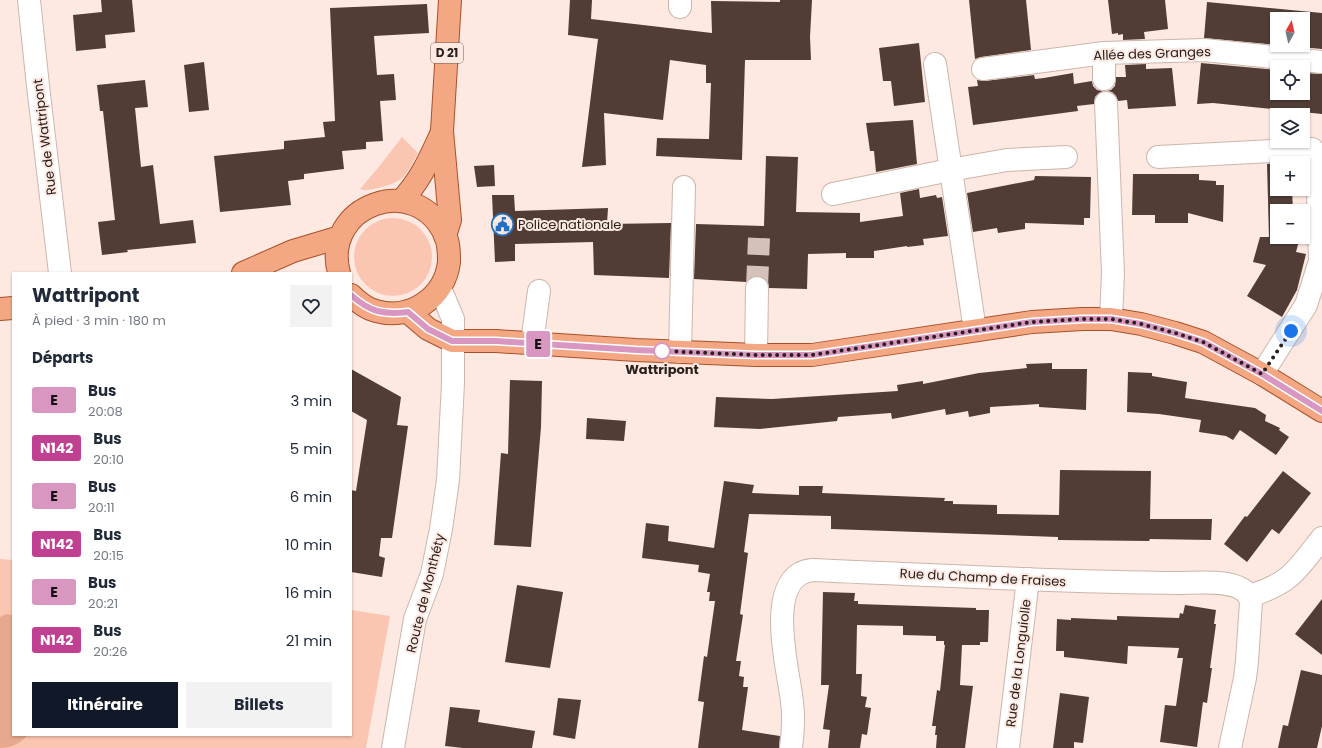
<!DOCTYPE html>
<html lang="fr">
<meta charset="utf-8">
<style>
:root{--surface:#fff;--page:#f2f2f3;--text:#1f2937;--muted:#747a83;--accent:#111827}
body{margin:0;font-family:Poppins,sans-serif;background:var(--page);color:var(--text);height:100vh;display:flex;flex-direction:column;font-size:15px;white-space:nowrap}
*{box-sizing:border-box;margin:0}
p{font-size:13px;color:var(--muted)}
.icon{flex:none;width:22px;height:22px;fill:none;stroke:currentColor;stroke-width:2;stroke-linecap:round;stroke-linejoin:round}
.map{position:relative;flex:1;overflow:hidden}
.details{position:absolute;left:12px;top:272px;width:340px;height:464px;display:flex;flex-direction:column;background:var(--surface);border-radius:0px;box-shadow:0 1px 3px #0004}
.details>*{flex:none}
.badge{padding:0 8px;border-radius:3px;font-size:14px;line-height:26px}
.needle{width:26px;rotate:8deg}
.fabs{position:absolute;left:1270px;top:12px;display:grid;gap:8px}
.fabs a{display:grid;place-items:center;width:40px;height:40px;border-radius:0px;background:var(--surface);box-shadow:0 1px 3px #0004;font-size:20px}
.you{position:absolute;width:20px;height:20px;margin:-10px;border:3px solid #fff;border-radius:50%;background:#1a73e8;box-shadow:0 0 0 6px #1a73e833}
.map>.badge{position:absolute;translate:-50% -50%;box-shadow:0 0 0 2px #fff}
h2{padding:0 20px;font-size:15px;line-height:36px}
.round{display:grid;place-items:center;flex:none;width:42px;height:42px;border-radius:0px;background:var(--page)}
.head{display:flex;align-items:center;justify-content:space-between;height:68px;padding:0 20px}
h1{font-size:19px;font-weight:700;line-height:30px}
.cta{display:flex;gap:8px;margin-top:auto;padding:8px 20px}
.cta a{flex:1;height:46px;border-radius:0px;background:var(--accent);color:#fff;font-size:16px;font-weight:700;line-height:46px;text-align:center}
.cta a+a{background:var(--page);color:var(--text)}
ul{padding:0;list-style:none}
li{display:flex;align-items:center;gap:12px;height:48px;padding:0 20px}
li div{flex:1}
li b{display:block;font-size:15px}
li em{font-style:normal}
li .badge{min-width:44px;font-weight:700;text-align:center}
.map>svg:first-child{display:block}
.green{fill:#fac6b1}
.water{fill:#e7a88e}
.building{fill:#513d35}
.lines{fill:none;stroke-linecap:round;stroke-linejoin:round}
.minor-tunnel{stroke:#d3c1ba;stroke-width:22;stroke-dasharray:22 11;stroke-linecap:butt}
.minor-casing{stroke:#cdb5ab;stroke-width:24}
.major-casing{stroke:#a85129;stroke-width:24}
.minor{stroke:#fff;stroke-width:22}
.major{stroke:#f4a783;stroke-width:22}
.line-casing{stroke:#fff;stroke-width:9}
.line{stroke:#d896c1;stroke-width:6}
.walk{stroke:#29201c;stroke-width:4;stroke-dasharray:0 7.2}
.stop-dot{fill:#fff;stroke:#d896c1;stroke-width:2}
.labels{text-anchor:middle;stroke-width:4;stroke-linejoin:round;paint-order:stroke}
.shield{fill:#fde9e1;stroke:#695c57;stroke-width:1}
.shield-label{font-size:12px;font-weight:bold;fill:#29201c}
.street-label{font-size:13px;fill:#29201c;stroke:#fde9e1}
.poi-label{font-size:13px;fill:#29201c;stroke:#fde9e1;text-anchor:start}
.stop-label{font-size:13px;font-weight:bold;fill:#29201c;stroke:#fde9e1}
</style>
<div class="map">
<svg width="1322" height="748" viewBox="0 0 1322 748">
<rect width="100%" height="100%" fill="#fde9e1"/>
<g class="green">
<path d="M402,137L418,153C406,176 404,182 378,188C372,189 366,192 360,189L378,168Z"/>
<circle cx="393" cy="257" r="39"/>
<path d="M0,559L13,560V735H351V610L390,616L366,748H0Z"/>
</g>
<path class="water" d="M6,614L13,615V735H28C20,743 12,748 0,748V617Z"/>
<g class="building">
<path d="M101,0H132L135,32L105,35L106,48L76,51L73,15L102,12Z"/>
<path d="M570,0H592L591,19L712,33L711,1L780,2V0H812L810,37L811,60H745L742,160L656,156L657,138L709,139L711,83H706V65L670,60L663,120L604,113L606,165L582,167L598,39L568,35Z"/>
<path d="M969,0H1026L1031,50L981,57L975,59Z"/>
<path d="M1108,0H1165L1168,29L1144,32L1145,39L1123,40V34L1118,35V33L1112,34Z"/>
<path d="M1207,2L1322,13V49L1278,45H1303V19H1277V45L1204,38Z"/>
<path d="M427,4L429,33L374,36L377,75L394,74L396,100L380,101L383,141L366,142V149L342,151L344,169L304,174V179L288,181L291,205L220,212L214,156L284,149V141L325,137L323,122L335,121L330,8Z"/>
<path d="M919,43L925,102L894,106L891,81H883L879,48Z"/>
<path d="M204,62L209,110L189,112L184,65Z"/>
<path d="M1201,63L1277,70V93H1303V73L1322,74V114L1213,103L1197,104Z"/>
<path d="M1146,64V69L1172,68L1176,106L1128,109L1127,100L1118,101L1116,96L1112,92L1107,91L1111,90L1115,86L1116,77H1126L1125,65Z"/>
<path d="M1073,73L1074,84L1092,81L1093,86L1097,90L1103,91L1099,93L1095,97L1094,104L1077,106L1078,111L973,125L968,87L978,86L977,80L985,81L1034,75L1035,79L1044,78Z"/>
<path d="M145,80L148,107L135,108L141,167L153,165L160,224L193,220L196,243L127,250L128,252L102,255L98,222L115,220L103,111H100L97,85Z"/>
<path d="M913,120L917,164L876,172L874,151H870L866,123Z"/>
<path d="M766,156L798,157L796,212L860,213V222L903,216L900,193L919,189L920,198L936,195L937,198L942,197L948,236L923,239L924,245L907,247V246L874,251V258H846V253L808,254L807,289L769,288L768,282L764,278L758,276L751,277L746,282L694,279L696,224L764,226Z"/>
<path d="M1277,163V189H1292L1293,211H1277V237H1300L1296,252L1306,254L1297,290L1282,317L1247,296L1266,265L1253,262L1260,237H1269L1267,164Z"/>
<path d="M494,165L495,186L477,187L474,166Z"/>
<path d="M1133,174H1199V180L1216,181V185H1224L1223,222L1188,213V223H1155V215H1132Z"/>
<path d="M1035,176L1091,177L1090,218H1084V225L1025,223V229L998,233L997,228L973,232L967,193L1034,180Z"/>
<path d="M492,195H514L515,211L608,208L607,224L671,223L669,278L594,275L593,242L515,244V261L495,262Z"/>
<path d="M1052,363V369H1087L1086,410L1039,407V404L990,407V413L969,417L968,411L946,415L945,409L892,419L891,413L838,417L837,421L760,429L714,427L716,397L772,399L898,391L897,385L923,381V384L979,373L1027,368L1026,364Z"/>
<path d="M351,369L401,397L397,425L408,426L392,538H381L379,556L385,558L382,577L351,572V490L356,491L367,420L351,411Z"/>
<path d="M1128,372L1152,373V376L1187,382L1185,398L1255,408L1266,415L1265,421L1280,428L1279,430L1289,437L1276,455L1240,430L1233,440L1226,436L1199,432L1201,420L1159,414L1127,412Z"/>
<path d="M510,380L542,381L541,427L531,547L494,545L501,453L508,454Z"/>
<path d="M587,418L626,421L624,441L586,439Z"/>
<path d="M1060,470L1151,471L1150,519H1212L1211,540L1150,539L1149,541L1058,540V537L831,529V516L749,514L744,552L748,553L740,614L743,615L736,661H741L739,676L744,677L743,687H748L742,730L780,736L779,748H698L704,702L698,701L704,656L707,657L715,601H709L710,592H707L710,574L698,572L699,565L642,558L646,523L669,526L668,541L714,548L724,481L754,485L752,493L799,495V486H823L822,493L945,498L944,501H953V504L997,505V514L1059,515Z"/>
<path d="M1283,471L1311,493L1279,534L1272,529L1247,562L1224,544L1245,516L1247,517Z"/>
<path d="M517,585L563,592L550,668L505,662Z"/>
<path d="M823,592L855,593L854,601H858V604L976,608V610H989L988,642H980V645H962L960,685L973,686L965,748H936L937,735H935L936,726H932L937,690L940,691L945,645H944V641H936V636L903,635V626L857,625L856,674H862L861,696L867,697L865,707L871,708L867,735L862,734L860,748H828L830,730L823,729L829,685H821Z"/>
<path d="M1322,599V655L1295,634Z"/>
<path d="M1185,605L1216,610L1214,624H1216L1210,668H1212L1207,703L1203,702L1197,747L1160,742L1165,705L1176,706L1183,658H1177L1179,648L1128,646L1127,664L1064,657V651H1056L1057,619L1071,620V618L1117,620V616L1179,618L1180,613L1183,614Z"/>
<path d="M1301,670L1322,675V726L1317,748H1278L1283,725L1288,726Z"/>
<path d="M1060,693L1089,697L1083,743L1074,742V748H1053Z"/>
<path d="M558,698L581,700L575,739L553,735Z"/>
<path d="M450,707L480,710L478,722L535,731L532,748H463L445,746Z"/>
</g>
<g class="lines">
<path class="minor-tunnel" d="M757,288L759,238"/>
<defs>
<g id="minor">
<path d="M29,0L38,86L60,273"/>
<path d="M680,0V7"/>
<path d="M1104,53V79"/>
<path d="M935,64L975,330"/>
<path d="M983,69L1104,53L1204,50L1322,62"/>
<path d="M1106,103L1113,273L1111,319"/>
<path d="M1158,157L1312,149L1315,152L1317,159L1320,261L1306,305L1262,374"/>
<path d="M833,194L950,170L1007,160L1066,157"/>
<path d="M532,343L539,291"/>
<path d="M680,352L684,187"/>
<path d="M756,355L757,288"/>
<path d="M393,748L415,619L432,574L441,529L448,480L453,383V319L440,288"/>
<path d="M791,748C793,733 794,717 792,702C789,671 762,576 812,570C934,575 1056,582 1178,583C1197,583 1238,578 1249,596C1290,584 1297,570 1322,538"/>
<path d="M1008,748L1028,579"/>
<path d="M1230,748L1245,678L1247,661L1251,602L1249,596"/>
</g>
<g id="major">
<path d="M401,201C421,180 430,158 442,132"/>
<path d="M445,236L450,220L442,131L450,0"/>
<path d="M243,273L293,251L340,237"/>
<path d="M339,273C321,205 416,171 445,235C449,243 449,253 449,262C445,297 411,321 376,311C367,309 358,302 351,295"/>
<path d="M0,309L13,308"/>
<path d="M408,312L428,329L452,341H496L636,350L756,355H812L1032,322L1082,319H1111L1141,324L1175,333L1203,342L1262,374L1322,411"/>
</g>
</defs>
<use href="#minor" class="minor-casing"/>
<use href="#major" class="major-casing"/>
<use href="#minor" class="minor"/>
<use href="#major" class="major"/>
</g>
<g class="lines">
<defs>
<path id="line" d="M351,295C370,312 383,315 408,312L428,329L452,341H496L636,350L756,355H812L1032,322L1082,319H1111L1141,324L1175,333L1203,342L1262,374L1322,411"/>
</defs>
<use href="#line" class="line-casing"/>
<use href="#line" class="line"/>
<path class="walk" d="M662,351L756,355H812L1032,322L1082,319H1111L1141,324L1175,333L1203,342L1262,374L1291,331"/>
</g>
<defs>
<symbol id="civic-ring" viewBox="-11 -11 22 22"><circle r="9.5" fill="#fde9e1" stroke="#2470c0" stroke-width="1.5"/><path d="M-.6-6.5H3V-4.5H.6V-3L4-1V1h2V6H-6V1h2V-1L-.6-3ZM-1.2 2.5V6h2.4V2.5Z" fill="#2470c0"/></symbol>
</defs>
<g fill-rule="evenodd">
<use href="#civic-ring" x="490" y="212" width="25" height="25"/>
</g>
<circle class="stop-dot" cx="662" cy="351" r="8"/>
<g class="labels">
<rect class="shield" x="431" y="43" width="32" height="20" rx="3"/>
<g class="shield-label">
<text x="447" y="57">D 21</text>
</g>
<g class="street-label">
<text transform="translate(1152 53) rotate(-2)" y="5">Allée des Granges</text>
<text transform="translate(44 137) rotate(-97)" y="5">Rue de Wattripont</text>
<text transform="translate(983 577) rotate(3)" y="5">Rue du Champ de Fraises</text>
<text transform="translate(425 593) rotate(-76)" y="5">Route de Monthéty</text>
<text transform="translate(1018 663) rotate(-83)" y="5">Rue de la Longuiolle</text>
</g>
<g class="poi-label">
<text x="518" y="229">Police nationale</text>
</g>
<g class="stop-label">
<text x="662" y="374">Wattripont</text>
</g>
</g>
</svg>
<div class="fabs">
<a><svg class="needle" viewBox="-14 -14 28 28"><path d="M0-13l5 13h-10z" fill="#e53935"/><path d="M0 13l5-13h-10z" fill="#747a83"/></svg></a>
<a><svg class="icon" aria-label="locate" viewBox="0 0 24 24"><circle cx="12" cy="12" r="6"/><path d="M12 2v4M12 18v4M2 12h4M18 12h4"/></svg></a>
<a><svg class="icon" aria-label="layers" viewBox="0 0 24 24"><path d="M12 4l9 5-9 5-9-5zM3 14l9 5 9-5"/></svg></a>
<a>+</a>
<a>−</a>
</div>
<div class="you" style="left:1291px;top:331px"></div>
<b class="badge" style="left:538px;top:344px;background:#d896c1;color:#111">E</b>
<section class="details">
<div class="head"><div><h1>Wattripont</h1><p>À pied · 3 min · 180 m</p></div><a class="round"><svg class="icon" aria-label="heart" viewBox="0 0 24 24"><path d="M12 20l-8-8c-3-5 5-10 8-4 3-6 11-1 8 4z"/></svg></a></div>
<h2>Départs</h2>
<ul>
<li><span class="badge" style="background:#d896c1;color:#111">E</span><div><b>Bus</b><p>20:08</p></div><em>3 min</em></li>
<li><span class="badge" style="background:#c04191;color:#fff">N142</span><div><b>Bus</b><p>20:10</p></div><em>5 min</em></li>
<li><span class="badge" style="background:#d896c1;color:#111">E</span><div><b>Bus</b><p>20:11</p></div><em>6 min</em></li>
<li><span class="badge" style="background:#c04191;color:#fff">N142</span><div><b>Bus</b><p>20:15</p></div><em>10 min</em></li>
<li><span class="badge" style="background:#d896c1;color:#111">E</span><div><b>Bus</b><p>20:21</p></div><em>16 min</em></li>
<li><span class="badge" style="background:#c04191;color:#fff">N142</span><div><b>Bus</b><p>20:26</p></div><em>21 min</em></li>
</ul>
<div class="cta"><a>Itinéraire</a><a>Billets</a></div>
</section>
</div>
